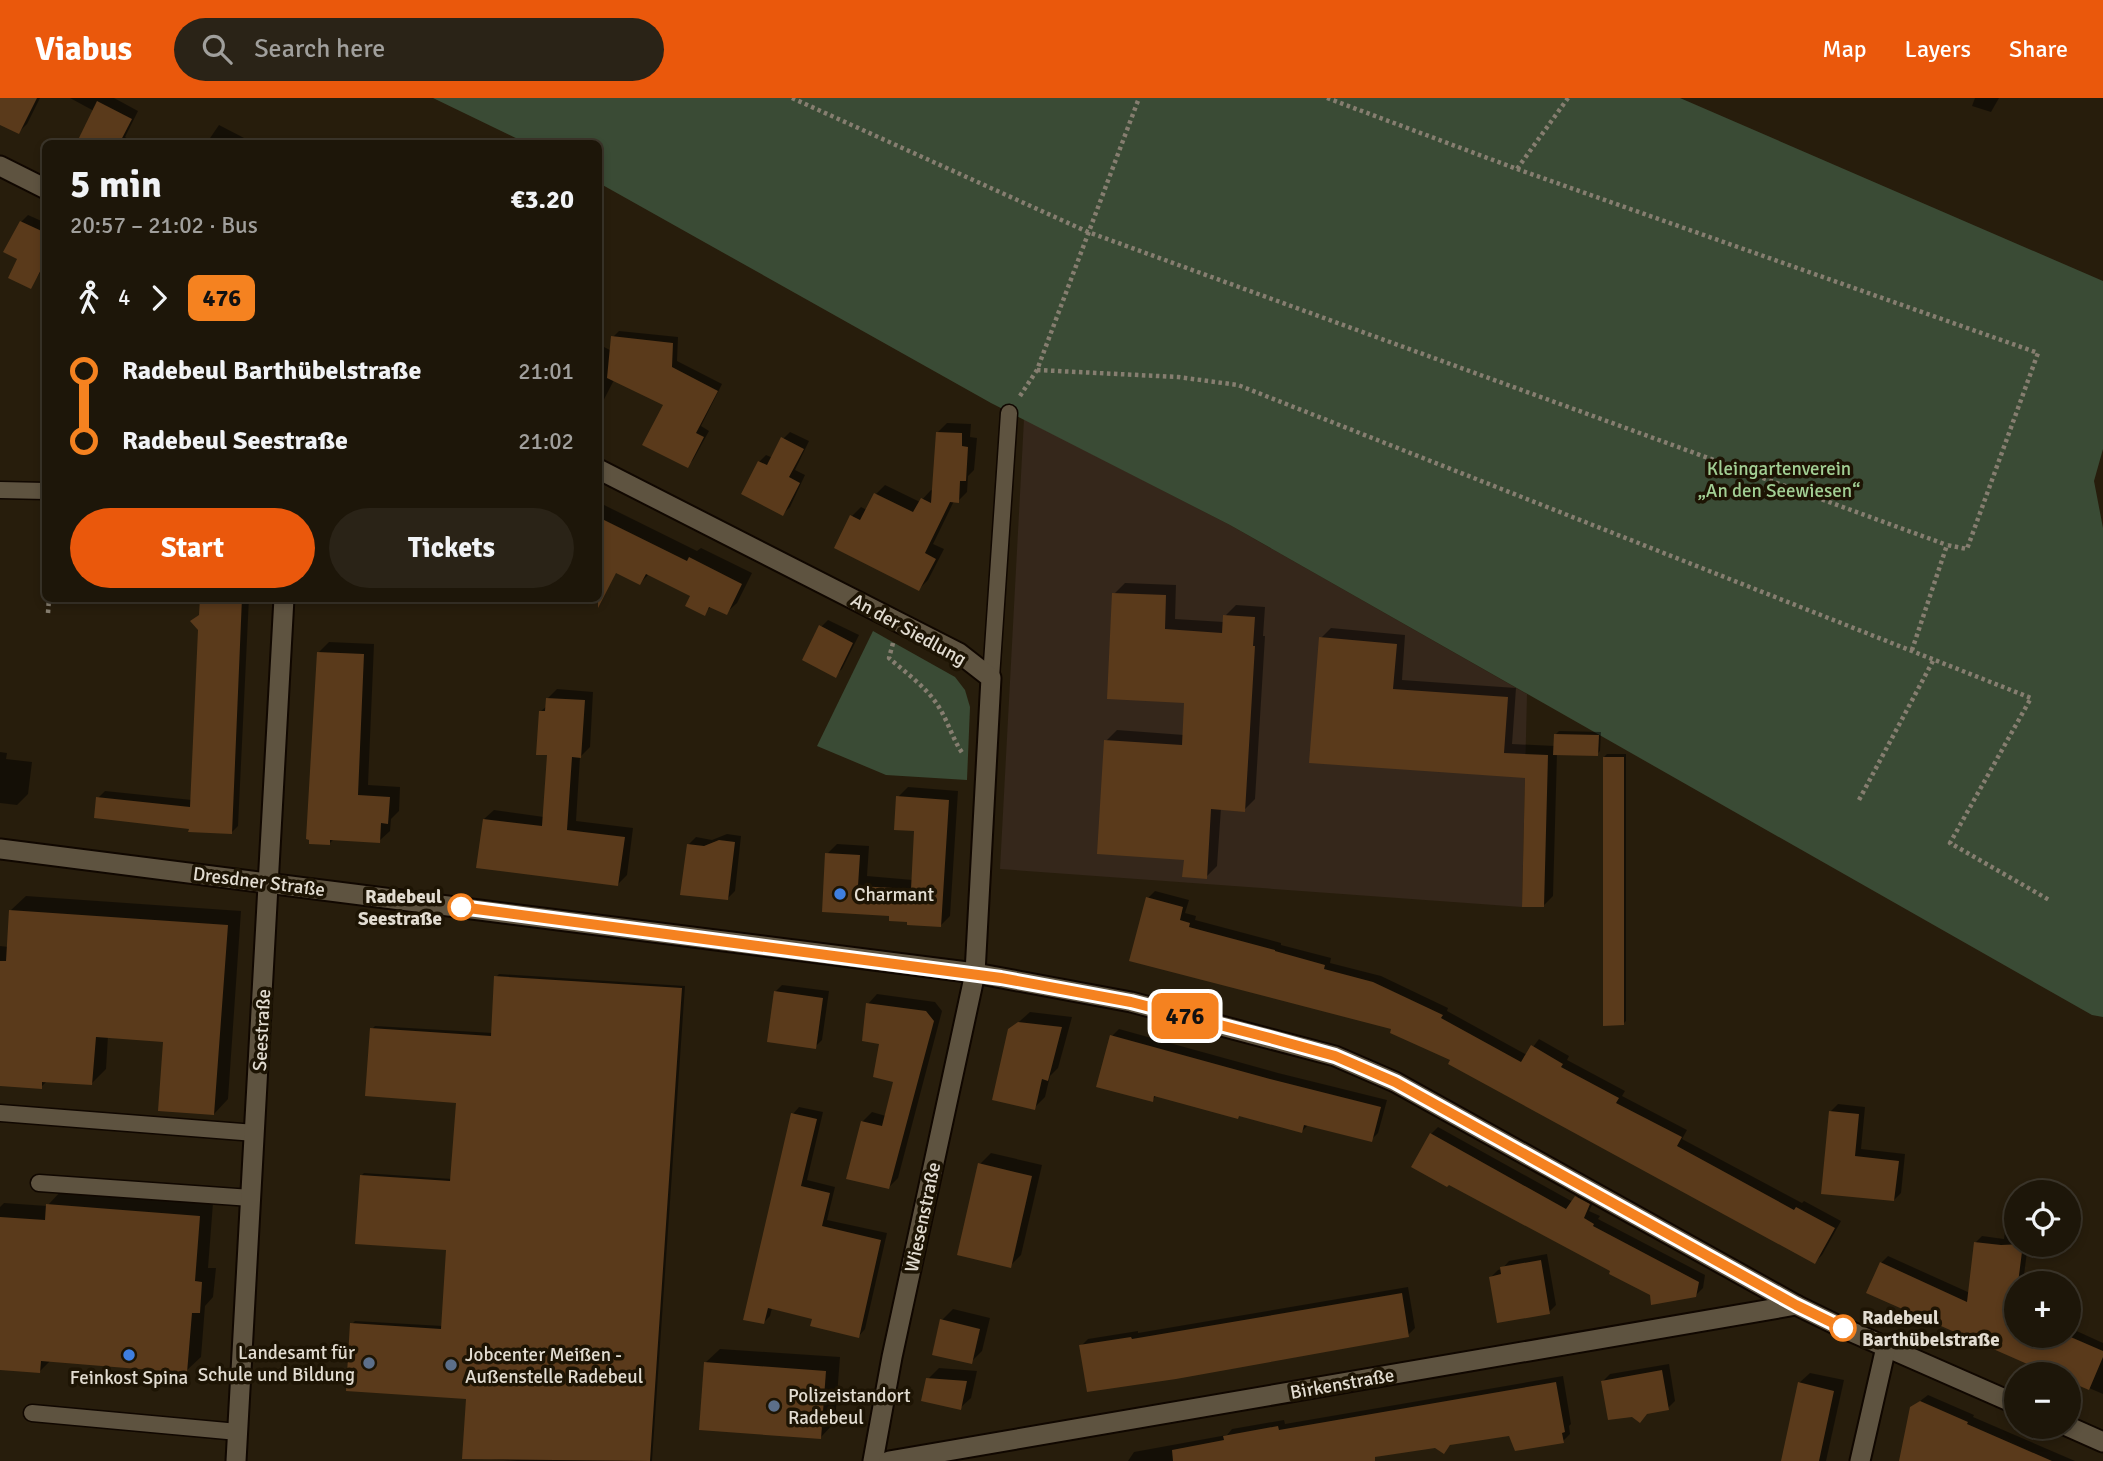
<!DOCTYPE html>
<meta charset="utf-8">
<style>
:root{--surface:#1d1609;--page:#2a2317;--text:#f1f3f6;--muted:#a09f9c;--line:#3b352a;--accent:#ea580c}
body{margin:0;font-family:Signika,sans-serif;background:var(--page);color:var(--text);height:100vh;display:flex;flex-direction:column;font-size:26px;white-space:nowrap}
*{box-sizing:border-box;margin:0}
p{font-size:23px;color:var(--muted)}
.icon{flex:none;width:38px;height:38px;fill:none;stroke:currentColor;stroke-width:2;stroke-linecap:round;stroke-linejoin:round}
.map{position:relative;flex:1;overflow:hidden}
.side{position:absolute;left:42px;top:42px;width:560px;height:462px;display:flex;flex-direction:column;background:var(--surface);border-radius:10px;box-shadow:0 4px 10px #0003,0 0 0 2px var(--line)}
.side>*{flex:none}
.badge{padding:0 14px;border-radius:10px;font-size:24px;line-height:46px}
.buttons{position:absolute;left:2004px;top:1082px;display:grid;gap:14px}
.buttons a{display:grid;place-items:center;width:77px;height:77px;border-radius:50%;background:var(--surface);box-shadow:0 4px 10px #0003,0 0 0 2px var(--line);font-size:35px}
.map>.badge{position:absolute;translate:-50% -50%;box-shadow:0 0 0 4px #fff}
.legs{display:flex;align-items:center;gap:10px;height:77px;padding:0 28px;font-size:23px}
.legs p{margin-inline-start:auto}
.head{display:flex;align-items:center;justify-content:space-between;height:119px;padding:0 28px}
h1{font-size:38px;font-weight:800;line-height:52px}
.button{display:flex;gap:14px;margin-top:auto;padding:14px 28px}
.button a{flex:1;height:80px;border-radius:42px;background:var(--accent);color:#fff;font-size:28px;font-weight:800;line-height:80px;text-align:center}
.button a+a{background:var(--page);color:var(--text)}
ul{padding:0 28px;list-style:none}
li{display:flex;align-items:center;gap:24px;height:70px;font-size:26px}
li i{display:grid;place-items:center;width:10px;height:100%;margin:0 9px;background:currentColor}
li i::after{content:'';width:18px;height:18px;margin:-9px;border:5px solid;border-radius:50%;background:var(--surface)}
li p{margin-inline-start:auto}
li:first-child i{background:linear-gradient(#0000 50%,currentColor 0)}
li:last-child i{background:linear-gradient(currentColor 50%,#0000 0)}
header{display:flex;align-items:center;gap:42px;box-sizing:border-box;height:98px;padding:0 35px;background:var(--accent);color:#fff}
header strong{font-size:33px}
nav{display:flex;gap:38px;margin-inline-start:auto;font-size:24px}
.search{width:490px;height:63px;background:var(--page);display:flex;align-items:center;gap:18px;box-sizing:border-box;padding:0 24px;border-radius:38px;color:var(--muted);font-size:26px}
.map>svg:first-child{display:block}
.industrial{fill:#35271b}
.green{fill:#3a4b35}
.shadow{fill:#0007}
.building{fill:#5a3a1b}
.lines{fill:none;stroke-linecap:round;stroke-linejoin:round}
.service-casing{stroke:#100700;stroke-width:19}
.minor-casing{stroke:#100700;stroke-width:23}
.path{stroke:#867e70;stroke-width:4.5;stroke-dasharray:3.5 3.5;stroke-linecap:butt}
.service{stroke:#5e5340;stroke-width:16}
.minor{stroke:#5e5340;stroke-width:19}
.line-1-casing{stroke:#fff;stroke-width:16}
.line-1{stroke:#f58220;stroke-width:10}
.shop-dot{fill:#3f7fe0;stroke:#1d1404;stroke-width:2.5}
.stop-1-dot{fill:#fff;stroke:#f58220;stroke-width:3.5}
.service-dot{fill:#5c6f8a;stroke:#1d1404;stroke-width:2.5}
.labels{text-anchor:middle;stroke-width:7;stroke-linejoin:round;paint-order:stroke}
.park-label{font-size:19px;fill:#a2cf94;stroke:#1d1404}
.street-label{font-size:19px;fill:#e2dcd1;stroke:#1d1404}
.poi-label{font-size:19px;fill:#e2dcd1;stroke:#1d1404;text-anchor:start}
.stop-label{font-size:19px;font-weight:bold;fill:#e2dcd1;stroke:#1d1404;text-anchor:end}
</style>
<header>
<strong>Viabus</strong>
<div class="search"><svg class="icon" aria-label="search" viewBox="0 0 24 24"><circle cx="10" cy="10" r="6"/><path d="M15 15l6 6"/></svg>Search here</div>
<nav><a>Map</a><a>Layers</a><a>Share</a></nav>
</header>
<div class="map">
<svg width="2103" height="1363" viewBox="0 0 2103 1363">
<rect width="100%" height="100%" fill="#271d0c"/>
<path class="industrial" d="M1024,321L1230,427L1527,596L1522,809L1000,771Z"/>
<g class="green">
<path d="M433,0H1680L2103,183V351L2094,383L2103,430V919L2092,917L1230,427L991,305L599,85L598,46L526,45Z"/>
<path d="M873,533L955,579L965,592L970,609L967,682L886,677L817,648Z"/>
</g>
<g class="shadow">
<path d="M0,0H40L27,26L19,34L0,25Z"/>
<path d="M70,0H114L138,13L125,39L135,46H78L94,13Z"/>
<path d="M1975,0H1999L1991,14L1972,8Z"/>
<path d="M219,27L246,41L244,46H206Z"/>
<path d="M28,117L46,125V174L42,172L30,189L20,160L21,124Z"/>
<path d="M619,233L678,239L677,263L722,286L701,328L709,333L693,362L687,368L666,306L614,282L598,313V246L612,253L613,239Z"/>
<path d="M947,325L971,326L970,339L977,340L974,372L968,378L967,394L958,403H954L933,446L944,451L928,482L919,491L852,418L861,409L867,412L876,396L885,387L920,404L931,392L933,393L938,334Z"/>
<path d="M790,334L809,343L795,372L805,377L790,409L783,416L759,364L766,357L773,360L783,341Z"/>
<path d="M598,404L697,453L701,450L752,475L737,505L726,515L712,508L704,515L692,497L649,476L640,485L617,474L598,471Z"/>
<path d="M1125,485L1176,487L1175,521L1224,524L1225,518L1236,507L1265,509L1263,538H1265L1255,701L1244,712L1221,710L1217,768L1206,779L1185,761L1106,643L1117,632L1184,637L1186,603L1114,496Z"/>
<path d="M202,500H249L238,728L231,735L98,700L105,693L192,702Z"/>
<path d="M321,500H366L363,504Z"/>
<path d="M828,522L859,537L842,571L835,577L821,529Z"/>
<path d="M1331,530L1405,537L1402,582L1516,590L1512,646L1555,648L1556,636L1559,633L1601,634L1600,653L1597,656L1557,655L1553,798L1544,807L1527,679L1311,663L1321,540Z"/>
<path d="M329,544L374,546L368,687L400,689L399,713L391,721L390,733L379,743L334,741L330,745L318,555Z"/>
<path d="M557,591L593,594L590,649L580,659L576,723L633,730L627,777L618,786L484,721L494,712L544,719L549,656L541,613L547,608V601Z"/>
<path d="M0,654L7,655L6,661L32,664L28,696L17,707L0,705Z"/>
<path d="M1607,656H1626V923L1623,926L1604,659Z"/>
<path d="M908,689L958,693L950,818L940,828L891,817L823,812L827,756L837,746L869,748L867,778L913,782L916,731L898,699Z"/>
<path d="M727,736L741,738L735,793L728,800L689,746L696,739L712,742Z"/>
<path d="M1155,793L1189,802L1185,815L1196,818L1195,822L1281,845V847L1331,860L1330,865L1381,878L1448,910L1447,913L1527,957L1539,941L1569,958L1567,962L1625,993L1622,998L1687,1032L1682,1041L1802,1105L1804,1103L1841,1123L1822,1157L1815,1164L1394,930L1131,861L1148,800Z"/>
<path d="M26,798L241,813L228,1001L214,1016L165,942L108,938L106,971L92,985L48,982L41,989L0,986V848L9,849L11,812Z"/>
<path d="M499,876L685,888L652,1363H517L464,1359L468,1299L352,1226L355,1223L443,1228L448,1150L361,1078L364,1075L452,1081L458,1003L372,931L375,928L493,935L496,879Z"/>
<path d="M782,887L829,893L822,942L815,949L775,894Z"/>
<path d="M877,896L935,904L942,913L898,1080L889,1089L862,1024L872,1014L886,1018L895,982L868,906Z"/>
<path d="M1030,914L1072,919L1058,970L1050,978L1045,999L1034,1010L1010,932Z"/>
<path d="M1119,931L1278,975L1387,1002L1378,1035L1371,1042L1309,1026L1302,1033L1157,997L1152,1002L1112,938Z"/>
<path d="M1838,1006L1865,1009L1861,1051L1905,1056L1901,1095L1894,1102L1823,1094L1831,1013Z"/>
<path d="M799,1009L823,1014L807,1082L835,1089L827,1122L887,1135L865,1231L859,1238L814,1220L772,1210L770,1218L764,1224L793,1016Z"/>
<path d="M1438,1029L1573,1104L1583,1092L1596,1099L1589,1113L1600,1118L1598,1121L1705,1177L1703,1190L1695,1198L1651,1196L1431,1036Z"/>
<path d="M991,1055L1042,1067L1021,1157L1010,1168L980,1066Z"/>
<path d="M62,1092L213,1105L208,1170H216L213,1199L205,1208L201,1259L186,1273L51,1262L39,1274L0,1271V1109L4,1105L47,1108Z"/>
<path d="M2011,1126H2016V1146H2028L2023,1185H2016V1237H2068L2070,1230L2103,1245V1296L2068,1281V1276L1881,1165L1888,1158L1970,1195L1975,1145L1982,1138L2004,1141L2005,1133Z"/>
<path d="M1547,1156L1556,1207L1549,1214L1491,1179L1498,1172L1502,1171L1509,1163Z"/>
<path d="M1408,1189L1415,1230L1408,1237L1081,1248L1088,1241L1138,1233V1235Z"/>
<path d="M953,1211L990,1220L982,1253L971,1264L942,1222Z"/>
<path d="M720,1251L840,1259L835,1324L821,1339L705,1265Z"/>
<path d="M1669,1266L1675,1303L1668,1310L1603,1283L1610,1276Z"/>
<path d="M939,1270L977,1273L971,1300L960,1310L928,1281Z"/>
<path d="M1810,1275L1844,1282L1826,1363H1782L1799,1285Z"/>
<path d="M1563,1278L1571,1326L1569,1328L1570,1336L1563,1343L1511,1336L1452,1345L1444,1354L1435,1348L1378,1357L1374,1360L1360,1363H1128L1134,1354L1227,1337L1232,1331L1284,1322L1285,1326Z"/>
<path d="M1928,1297L1974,1317L1973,1319L2075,1363H1900L1911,1310Z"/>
</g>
<g class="building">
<path d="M0,0H37L19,36L0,27Z"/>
<path d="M97,3L132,21L119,46H76Z"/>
<path d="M20,123L46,135V162L31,191L8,180L17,161L3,154Z"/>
<path d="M611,238L673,245L672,269L718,293L696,335L704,339L688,370L642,347L663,307L607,280Z"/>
<path d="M936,334L962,335V348L968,349L966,383H960L959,405L950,404L925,455L936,461L919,493L834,450L850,417L860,422L874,395L913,414L921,400L931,405Z"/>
<path d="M781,339L804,351L789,379L800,385L783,418L741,396L758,363L767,367Z"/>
<path d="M598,419L687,463L689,459L742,486L727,517L709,509L705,518L685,508L690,498L646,476L640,487L616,475L598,510Z"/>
<path d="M1112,495L1166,497L1165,531L1222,535L1223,517L1255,519L1253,548H1255L1245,714L1211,711L1207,781L1182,779L1184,762L1097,756L1104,642L1182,647L1184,605L1107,601Z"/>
<path d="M200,500H242L232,736L188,734L189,731L94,720L96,699L190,709L198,532L190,523L199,517Z"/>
<path d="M819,527L853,545L836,580L802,562Z"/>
<path d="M1319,539L1397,546L1393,591L1508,599L1504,655L1548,657L1544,809H1522L1525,680L1309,665Z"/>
<path d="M317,554L364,556L358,697L390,699L388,726L381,725L380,745L330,742V747L309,746V742L306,741Z"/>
<path d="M546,600L585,602L581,660L572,659L567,732L625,739L618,788L476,770L483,721L542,728L547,657H536L539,613H545Z"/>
<path d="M1554,636L1599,637L1598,658L1553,657Z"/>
<path d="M1603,659H1624V927L1603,928Z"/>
<path d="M896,698L949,702L941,829L907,827V824L889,823V818L822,814L825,755L860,757L858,788L911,791L914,733L894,732Z"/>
<path d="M719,742L735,744L728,802L680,797L687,746L704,748Z"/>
<path d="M1146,799L1183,809L1180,822L1190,825L1189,829L1275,852V853L1325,867L1324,871L1373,884L1443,917L1441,920L1521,964L1531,947L1563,966L1561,969L1619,1000L1616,1005L1682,1039L1677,1048L1794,1112L1796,1109L1835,1130L1815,1166L1448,966L1450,962L1390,935L1391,931L1129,863Z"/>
<path d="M9,812L228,827L214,1017L158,1013L163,944L96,939L92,987L42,984V991L0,988V863H6Z"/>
<path d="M494,878L682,890L650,1363L462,1361L466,1301L346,1293L350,1225L441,1231L446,1152L355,1146L360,1077L450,1083L456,1005L365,998L370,930L491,938Z"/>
<path d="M774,893L823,900L816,951L767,944Z"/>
<path d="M866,905L926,913L934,923L889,1091L846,1081L861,1023L882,1028L893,984L873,979L879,946L862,943Z"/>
<path d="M1018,924L1062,929L1048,983L1042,981L1035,1012L992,1002L1008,931Z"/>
<path d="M1110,937L1270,981L1381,1009L1372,1044L1304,1027L1302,1035L1239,1018L1238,1021L1154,998L1153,1004L1096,989Z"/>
<path d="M1829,1013L1859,1016L1855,1058L1899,1063L1894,1103L1821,1096Z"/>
<path d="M791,1015L817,1021L801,1088L830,1095L822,1128L881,1142L859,1240L810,1228L812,1221L768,1210L764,1226L743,1222Z"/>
<path d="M1430,1035L1566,1111L1575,1098L1590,1106L1584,1120L1594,1126L1593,1128L1699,1184L1696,1199L1651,1207L1650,1197L1609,1176L1610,1173L1449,1087L1447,1089L1411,1069Z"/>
<path d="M978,1065L1032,1078L1011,1170L957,1157Z"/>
<path d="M46,1106L200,1118L195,1183L202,1184L200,1215H192L187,1275L41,1263L40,1275L0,1272V1119L45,1122Z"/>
<path d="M1974,1144L2001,1147L2023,1146L2018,1185H2016L2014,1223L2016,1224V1237H2066L2103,1253V1259L2089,1292L2068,1283V1276H2052L2025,1265L1866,1195L1880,1164L1967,1204Z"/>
<path d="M1541,1162L1550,1216L1497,1225L1489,1179L1501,1176L1500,1169Z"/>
<path d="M1402,1195L1409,1239L1176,1281L1087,1294L1079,1247L1131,1239L1132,1241Z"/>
<path d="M940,1221L980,1231L972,1266L932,1257Z"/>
<path d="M704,1264L826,1273L821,1341L699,1332Z"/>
<path d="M1662,1272L1669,1312L1647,1316L1640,1325L1632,1319L1608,1322L1601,1283Z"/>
<path d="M926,1280L967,1283L961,1312L921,1303Z"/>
<path d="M1556,1284L1565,1334L1562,1335L1564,1345L1515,1353L1509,1338L1450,1347L1444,1356L1435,1350L1375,1359V1363H1173L1172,1352L1224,1342L1223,1338L1278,1328L1279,1332Z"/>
<path d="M1798,1284L1834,1293L1819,1363H1781Z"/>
<path d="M1920,1303L1968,1324L1967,1326L2052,1363H1899L1910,1309Z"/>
</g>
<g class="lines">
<defs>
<g id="service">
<path d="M0,392L46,393"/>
<path d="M991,580L1009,315"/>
<path d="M0,1015L255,1035"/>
<path d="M39,1085L251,1100"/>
<path d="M32,1315L238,1334"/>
</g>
<g id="minor">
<path d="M0,68L46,91"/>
<path d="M598,371L959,555L991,580L975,875L892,1259L873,1363"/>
<path d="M0,751L975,875L1131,904L1335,958L1395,984L1796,1207L1843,1230L2016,1306"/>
<path d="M2067,1328L2103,1344"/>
<path d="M236,1363L284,500"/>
<path d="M889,1363L1796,1207"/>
<path d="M1860,1363L1886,1249"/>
</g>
</defs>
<use href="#service" class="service-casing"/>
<use href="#minor" class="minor-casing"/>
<g class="path">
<path d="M792,0L1088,134L1947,447"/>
<path d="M1327,0L1517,71L1568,0"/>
<path d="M1517,71L2038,255L1967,451L1947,447L1912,552"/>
<path d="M1037,272L1178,279L1238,287L2031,600L1950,745L2051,803"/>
<path d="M1020,298L1037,272L1139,0"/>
<path d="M48,515L49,500"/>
<path d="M893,545L889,560C906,575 929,591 940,611C949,626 953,642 963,656"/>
<path d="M1859,702L1934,561"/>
</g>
<use href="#service" class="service"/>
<use href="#minor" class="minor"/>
</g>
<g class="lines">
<defs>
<path id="line-1" d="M461,809L1001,880L1131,904L1270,940L1335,958L1395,984L1796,1207L1843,1230"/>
</defs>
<use href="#line-1" class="line-1-casing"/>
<use href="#line-1" class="line-1"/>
</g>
<g class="shop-dot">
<circle cx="840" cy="796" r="7"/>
<circle cx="129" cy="1257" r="7"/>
</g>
<g class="stop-1-dot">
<circle cx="461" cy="809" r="12"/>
<circle cx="1843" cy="1230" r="12"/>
</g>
<g class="service-dot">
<circle cx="369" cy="1265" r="7"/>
<circle cx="451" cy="1267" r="7"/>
<circle cx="774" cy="1308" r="7"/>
</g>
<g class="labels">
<g class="park-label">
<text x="1779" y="377">Kleingartenverein<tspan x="1779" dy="22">„An den Seewiesen“</tspan></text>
</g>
<g class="street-label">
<text transform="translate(909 531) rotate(29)" y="7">An der Siedlung</text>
<text transform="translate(259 783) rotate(7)" y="7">Dresdner Straße</text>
<text transform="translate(261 932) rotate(-87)" y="7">Seestraße</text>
<text transform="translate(922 1119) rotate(-78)" y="7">Wiesenstraße</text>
<text transform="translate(1342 1285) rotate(-10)" y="7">Birkenstraße</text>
</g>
<g class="poi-label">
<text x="854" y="803">Charmant</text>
<text x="355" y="1261" text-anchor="end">Landesamt für<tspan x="355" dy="22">Schule und Bildung</tspan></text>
<text x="465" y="1263">Jobcenter Meißen -<tspan x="465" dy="22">Außenstelle Radebeul</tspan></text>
<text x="129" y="1286" text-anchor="middle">Feinkost Spina</text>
<text x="788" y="1304">Polizeistandort<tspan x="788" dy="22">Radebeul</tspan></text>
</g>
<g class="stop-label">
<text x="442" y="805">Radebeul<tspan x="442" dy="22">Seestraße</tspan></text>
<text x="1862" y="1226" text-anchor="start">Radebeul<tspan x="1862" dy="22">Barthübelstraße</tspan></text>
</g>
</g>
</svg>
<div class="buttons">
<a><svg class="icon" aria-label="locate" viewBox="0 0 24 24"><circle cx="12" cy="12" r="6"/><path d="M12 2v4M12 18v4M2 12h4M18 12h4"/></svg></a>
<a>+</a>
<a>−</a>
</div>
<b class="badge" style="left:1185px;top:918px;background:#f58220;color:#111">476</b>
<section class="side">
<div class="head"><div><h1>5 min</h1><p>20:57 – 21:02 · Bus</p></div><b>€3.20</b></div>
<div class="legs"><svg class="icon" aria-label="walk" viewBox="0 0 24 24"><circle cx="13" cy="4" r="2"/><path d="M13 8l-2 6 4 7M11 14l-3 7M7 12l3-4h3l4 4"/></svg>4<svg class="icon" aria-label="forward" viewBox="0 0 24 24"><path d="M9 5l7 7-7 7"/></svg><b class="badge" style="background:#f58220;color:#111">476</b></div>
<ul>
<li><i style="color:#f58220"></i><b>Radebeul Barthübelstraße</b><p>21:01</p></li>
<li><i style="color:#f58220"></i><b>Radebeul Seestraße</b><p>21:02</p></li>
</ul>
<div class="button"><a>Start</a><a>Tickets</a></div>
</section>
</div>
